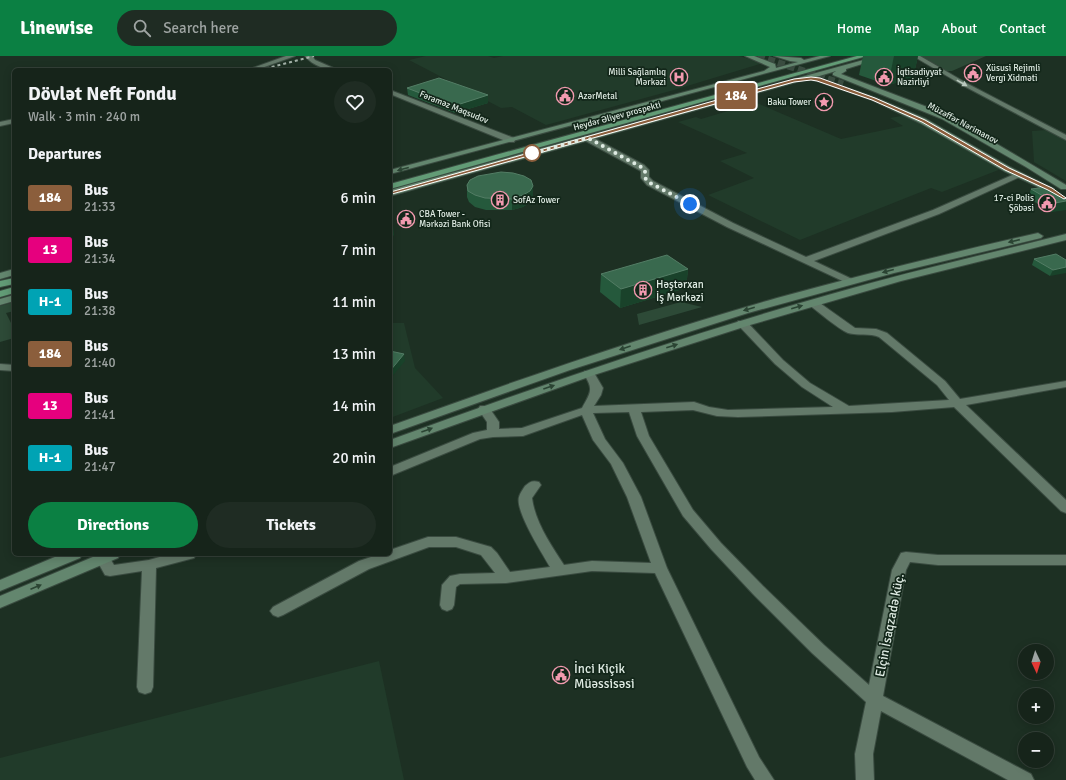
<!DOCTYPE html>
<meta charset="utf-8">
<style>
:root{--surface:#16241a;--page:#1f2c23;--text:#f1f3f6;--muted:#9ea4a2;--line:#354139;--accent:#0b8043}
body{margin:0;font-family:Signika,sans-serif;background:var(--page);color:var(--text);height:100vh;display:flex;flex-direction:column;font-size:15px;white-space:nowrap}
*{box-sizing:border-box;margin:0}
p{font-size:13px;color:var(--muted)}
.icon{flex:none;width:22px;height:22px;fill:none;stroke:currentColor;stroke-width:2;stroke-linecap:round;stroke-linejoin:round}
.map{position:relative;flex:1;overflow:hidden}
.side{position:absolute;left:12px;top:12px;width:380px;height:488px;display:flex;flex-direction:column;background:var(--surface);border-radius:6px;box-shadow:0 2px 10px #0003,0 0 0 1px var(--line)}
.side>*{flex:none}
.badge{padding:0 8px;border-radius:3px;font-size:14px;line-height:26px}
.needle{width:26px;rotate:176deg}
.tools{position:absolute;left:1018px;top:588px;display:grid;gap:8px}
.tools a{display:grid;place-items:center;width:36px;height:36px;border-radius:50%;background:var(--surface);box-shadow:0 2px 10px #0003,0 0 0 1px var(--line);font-size:20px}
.you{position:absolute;width:20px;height:20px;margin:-10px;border:3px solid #fff;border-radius:50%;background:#1a73e8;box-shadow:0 0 0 6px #1a73e833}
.map>.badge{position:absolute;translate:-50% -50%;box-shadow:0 0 0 2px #fff}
h2{padding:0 16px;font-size:15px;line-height:36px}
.round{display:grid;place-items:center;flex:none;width:42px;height:42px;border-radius:21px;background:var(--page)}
.head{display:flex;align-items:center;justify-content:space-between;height:68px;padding:0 16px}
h1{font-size:19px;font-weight:800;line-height:30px}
.button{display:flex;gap:8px;margin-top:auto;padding:8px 16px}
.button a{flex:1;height:46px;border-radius:24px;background:var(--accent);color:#fff;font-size:16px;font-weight:800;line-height:46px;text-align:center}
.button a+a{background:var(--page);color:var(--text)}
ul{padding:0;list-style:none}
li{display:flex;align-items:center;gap:12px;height:52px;padding:0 16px}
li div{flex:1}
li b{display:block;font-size:15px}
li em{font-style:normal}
li .badge{min-width:44px;font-weight:700;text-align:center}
header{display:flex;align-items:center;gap:24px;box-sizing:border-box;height:56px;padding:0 20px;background:var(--accent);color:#fff}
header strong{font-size:19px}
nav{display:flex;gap:22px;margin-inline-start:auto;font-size:14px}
.search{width:280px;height:36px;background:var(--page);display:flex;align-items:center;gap:10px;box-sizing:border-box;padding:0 14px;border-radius:22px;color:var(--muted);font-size:15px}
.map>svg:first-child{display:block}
.built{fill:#213b2a}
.green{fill:#2d4a37}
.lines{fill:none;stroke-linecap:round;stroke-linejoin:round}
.secondary-tunnel{stroke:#3a4c40;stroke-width:7;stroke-dasharray:7 3.5;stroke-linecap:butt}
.minor-casing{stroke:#3a4b40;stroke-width:2}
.tertiary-casing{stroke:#3a4b40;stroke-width:2}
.secondary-casing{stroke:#3a4b40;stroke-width:2}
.trunk-casing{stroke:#3a4b40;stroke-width:2}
.minor{fill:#637969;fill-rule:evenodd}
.tertiary{fill:#637969;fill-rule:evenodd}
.secondary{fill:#63866e;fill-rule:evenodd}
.trunk{fill:#629c76;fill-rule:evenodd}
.rail{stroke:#a4b2a9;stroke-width:2;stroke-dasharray:3 3;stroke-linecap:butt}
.wall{fill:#25593c}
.shaded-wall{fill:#19422a}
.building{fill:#39694e;stroke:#537d65}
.oneway{fill:#bac9be}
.oneway2{fill:#2b4433}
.line{fill:#8b5e3c;stroke:#fff}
.walk{stroke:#dfebe3;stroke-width:4;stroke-dasharray:0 7.2}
.stop-dot{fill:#fff;stroke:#8b5e3c;stroke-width:2}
.labels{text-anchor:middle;stroke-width:3.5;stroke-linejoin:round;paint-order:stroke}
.far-poi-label{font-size:9px;fill:#dfebe3;stroke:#13271a;text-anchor:start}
.far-street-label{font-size:9px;fill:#dfebe3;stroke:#13271a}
.poi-label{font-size:11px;fill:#dfebe3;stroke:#13271a;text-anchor:start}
.near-street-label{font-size:13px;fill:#dfebe3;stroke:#13271a}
.near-poi-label{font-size:13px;fill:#dfebe3;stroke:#13271a;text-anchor:start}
</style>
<header>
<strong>Linewise</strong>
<div class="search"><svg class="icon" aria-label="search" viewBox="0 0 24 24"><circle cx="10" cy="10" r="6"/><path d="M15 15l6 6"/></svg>Search here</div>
<nav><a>Home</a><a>Map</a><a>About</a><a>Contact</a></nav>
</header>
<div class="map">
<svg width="1066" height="724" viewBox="0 0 1066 724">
<rect width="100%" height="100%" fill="#1d3023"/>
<g class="built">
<path d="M426,0H488L494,2L503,0H739L763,7L674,34L546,69L512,51L501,52L409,4Z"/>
<path d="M752,45L841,83L903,70L890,62L907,59L1001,113L942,136L931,132L800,184L708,139L754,122L720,105L747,97L678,66L696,61L701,63L735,53L737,49Z"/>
<path d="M1047,74L1066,84V125L1034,106L1032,75Z"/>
<path d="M390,267H404L415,312L443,342L390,362Z"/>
<path d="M379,605L404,724H0V702Z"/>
</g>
<g class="green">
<path d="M920,0H986L952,15H946Z"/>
<path d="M14,246V255L6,257L14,273V282L0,286V250Z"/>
<path d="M681,246L702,251L639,269L637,258Z"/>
</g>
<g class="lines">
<path class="secondary-tunnel" d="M758,0L843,28"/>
<defs>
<g id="minor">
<path d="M286,0H295L256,14H247Z"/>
<path d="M305,0H312L315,4L338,14C326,14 313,10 305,0Z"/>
<path d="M913,0H920L968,28L1066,79V84L964,30Z"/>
<path d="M390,34L514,82L515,84L514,86H508L390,38Z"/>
<path d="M14,63V67L0,70V66Z"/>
<path d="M584,80H590L644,109L649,114V121L653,125L733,167L806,201L933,154L1017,117H1020L1024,119L939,158L814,205L852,223L854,225L852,227L849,228L727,171L647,129L641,122V115L584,84Z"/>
<path d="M813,244L817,245L855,272L876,273L887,277L945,325L960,343L1066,325V331L966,349L1066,444V457L1061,455L954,351L892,356L738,361L717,360L693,354L641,356L649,380L693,454L721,487L763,530L824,589L869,629L892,514L901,497L906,496L938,499H1066V509H938L910,506L906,514L883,640L1031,718L1034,724H1008L881,655L873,698L874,724H856L855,698L866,646L812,597L753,538L711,493L683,460L637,380L629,356L593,357L605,383L623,407L641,441L667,512L759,701L774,724H755L747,711L655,517L592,515L506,527L460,528L456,531L454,549L452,553L447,555L442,553L440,549L442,529L450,520L460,518L495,517L481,499L456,491H429L369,513L283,559L278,561L273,559L270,555L273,551L359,505L380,498H390V494L428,481H456L491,491L497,497L510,516L550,511C542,497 515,455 519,441C520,437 523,433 525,430C530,426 532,424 539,426L541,429L532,442C535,466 551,489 564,509L592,505L651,507L627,441L611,408L593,384L582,359L523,380L493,381L480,383L390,420V411L473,377L487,374V366L478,353L480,350H488L499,366V373L522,372L582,352C591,336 594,333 583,317L585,315H593L603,332L601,339L594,350L694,346L709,351L728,354L833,351L802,331L775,308L738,269L737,267L738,265H746L783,304L810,327L849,350L949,344L937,329L879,281C870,277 858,280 848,277C837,272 820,257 809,249L808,247Z"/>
<path d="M103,498L108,499L114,509L149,504L170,498H196L194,502L156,512L153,631L151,636L145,638L139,636L137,631L142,515L110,520L105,519L96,503L98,499Z"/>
</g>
<path id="tertiary" d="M0,308L14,309V315L0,314Z"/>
<g id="secondary">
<path d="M745,0H754L775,8L776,12L798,6L790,5L774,0L801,2L804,4L820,0H830L390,118V114L764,15L770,11Z"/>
<path d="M878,0H888L846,13V15L841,18L948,59L1066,129V133H1061L1026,111L942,63L833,19V17L836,15L816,21L876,42L926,63L1010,111L1054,133L1050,136L1047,135L1004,115L920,67L872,44L817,25L807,23L390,140V134Z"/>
<path d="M1038,177L1043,180L1041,182L894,217L748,257L570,314L390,378V370C518,324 646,279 777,242C864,218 951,197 1038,177Z"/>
<path d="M1066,178V184L901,225L750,269L597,318L390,392V384C535,331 680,281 828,239C907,216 987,198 1066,178Z"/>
<path d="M14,213V219L0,223V217Z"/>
<path d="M14,239V245L0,249V243Z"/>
<path d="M62,498H82L80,502L0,535V524Z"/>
<path d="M100,498H120L118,502L0,552V540Z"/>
</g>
<g id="trunk">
<path d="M857,0H867L390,133V128Z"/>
<path d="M14,222V228L0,231V225Z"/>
<path d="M14,231V237L0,241V235Z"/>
</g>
</defs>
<use href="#minor" class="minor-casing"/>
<use href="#tertiary" class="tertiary-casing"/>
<use href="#secondary" class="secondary-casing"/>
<use href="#trunk" class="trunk-casing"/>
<use href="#minor" class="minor"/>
<use href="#tertiary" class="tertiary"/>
<use href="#secondary" class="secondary"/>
<use href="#trunk" class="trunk"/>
<path class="rail" d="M260,14L314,0"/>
</g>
<g class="wall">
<path d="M863,0H918L913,22L888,29L859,19Z"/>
<path d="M407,32L488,39V47L455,57L408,39Z"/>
<path d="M467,129L533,141L530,146L523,151L512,154H486L475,151L469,146L467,141Z"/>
<path d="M1031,133L1066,142L1052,156L1028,142Z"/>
<path d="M1034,203L1066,204L1050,220L1032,209Z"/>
<path d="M688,213L686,232L620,252L600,236L601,218Z"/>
</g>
<g class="shaded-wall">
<path d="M894,0H918L913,22L888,29Z"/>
<path d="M488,39V47L455,57L454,50Z"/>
<path d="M533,130V141L530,146L523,151L512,154V143Z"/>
<path d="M390,140L394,179L390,183Z"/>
<path d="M1066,145V154L1052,156L1055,147Z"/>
<path d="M1066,211V217L1050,220L1053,214Z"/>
<path d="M688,213L686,232L620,252L621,233Z"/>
<path d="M404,298L405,305L390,323V315Z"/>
</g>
<g class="building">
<path d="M439,22L488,39L454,50L407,32Z"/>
<path d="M501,116L513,117L524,120L531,124L533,130L530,135L523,139L512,143L485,142L475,139L468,135L467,129L470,124L478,120Z"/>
<path d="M1047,131L1066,142V145L1055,147L1031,133Z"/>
<path d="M1056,198L1066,204V211L1053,214L1034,203Z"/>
<path d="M667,199L688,213L621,233L601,218Z"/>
<path d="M390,295L404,298L390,315Z"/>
</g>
<defs><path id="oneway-solid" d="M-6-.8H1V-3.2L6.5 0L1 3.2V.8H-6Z"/></defs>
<use class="oneway" href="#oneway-solid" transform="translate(962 27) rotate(29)"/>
<g class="oneway2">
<use href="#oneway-solid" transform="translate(403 113) rotate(165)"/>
<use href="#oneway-solid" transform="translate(1014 185) rotate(167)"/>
<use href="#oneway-solid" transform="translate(888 215) rotate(165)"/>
<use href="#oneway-solid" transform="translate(797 251) rotate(-16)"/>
<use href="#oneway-solid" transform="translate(749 253) rotate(164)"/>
<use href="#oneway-solid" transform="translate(672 290) rotate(-18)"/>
<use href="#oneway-solid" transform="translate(625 292) rotate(161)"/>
<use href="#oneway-solid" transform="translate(549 331) rotate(-19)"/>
<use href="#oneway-solid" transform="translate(427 374) rotate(-20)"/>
<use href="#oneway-solid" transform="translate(36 531) rotate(-23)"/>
</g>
<path class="line" d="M811,21L820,22L875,42L925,64L1009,112L1052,132L1066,142L1064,143L1048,134L1005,114L922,66L872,44L817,25L811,24L794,26L392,138L387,137L724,42L794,23Z"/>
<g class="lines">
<path class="walk" d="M532,97L530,98L588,82L641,111L645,114V122L650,127L690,148"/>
</g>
<defs>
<symbol id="civic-ring" viewBox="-11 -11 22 22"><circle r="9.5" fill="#13271a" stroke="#f29aaf" stroke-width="1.5"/><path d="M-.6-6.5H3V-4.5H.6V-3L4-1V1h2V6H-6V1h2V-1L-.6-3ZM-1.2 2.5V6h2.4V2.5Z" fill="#f29aaf"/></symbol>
<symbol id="hospital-ring" viewBox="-11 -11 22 22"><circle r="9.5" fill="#13271a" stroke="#f29aaf" stroke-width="1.5"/><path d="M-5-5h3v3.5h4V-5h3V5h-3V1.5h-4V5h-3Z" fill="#f29aaf"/></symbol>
<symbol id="sight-ring" viewBox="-11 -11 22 22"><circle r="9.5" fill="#13271a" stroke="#f29aaf" stroke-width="1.5"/><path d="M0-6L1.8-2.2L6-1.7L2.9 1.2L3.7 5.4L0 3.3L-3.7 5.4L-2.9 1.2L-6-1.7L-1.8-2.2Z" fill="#f29aaf"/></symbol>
<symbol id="building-ring" viewBox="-11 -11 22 22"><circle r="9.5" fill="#13271a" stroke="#f29aaf" stroke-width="1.5"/><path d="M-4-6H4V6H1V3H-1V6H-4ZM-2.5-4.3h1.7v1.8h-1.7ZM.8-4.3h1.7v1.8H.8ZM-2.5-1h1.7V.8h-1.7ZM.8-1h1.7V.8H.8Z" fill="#f29aaf"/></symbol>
</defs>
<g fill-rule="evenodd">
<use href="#civic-ring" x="963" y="7" width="20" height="20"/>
<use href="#hospital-ring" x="669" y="11" width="20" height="20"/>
<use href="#civic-ring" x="874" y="11" width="20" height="20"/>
<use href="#civic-ring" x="555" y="30" width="20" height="20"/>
<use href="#sight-ring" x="814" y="36" width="20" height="20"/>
<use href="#building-ring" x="490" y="134" width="20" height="20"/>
<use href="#civic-ring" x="1037" y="137" width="20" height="20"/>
<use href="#civic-ring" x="396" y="153" width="20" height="20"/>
<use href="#building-ring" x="633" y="224" width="20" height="20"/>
<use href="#civic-ring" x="551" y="609" width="20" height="20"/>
</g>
<circle class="stop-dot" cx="532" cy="97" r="8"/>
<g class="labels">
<g class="far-poi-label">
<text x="986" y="15">Xüsusi Rejimli<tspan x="986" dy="10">Vergi Xidməti</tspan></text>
<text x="666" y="19" text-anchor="end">Milli Sağlamlıq<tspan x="666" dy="10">Mərkəzi</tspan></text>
<text x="897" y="19">İqtisadiyyat<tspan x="897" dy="10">Nazirliyi</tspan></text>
<text x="578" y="43">AzərMetal</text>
<text x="811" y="49" text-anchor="end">Baku Tower</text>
<text x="1034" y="145" text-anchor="end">17-ci Polis<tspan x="1034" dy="10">Şöbəsi</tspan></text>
<text x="513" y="147">SofAz Tower</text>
<text x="419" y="161">CBA Tower -<tspan x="419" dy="10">Mərkəzi Bank Ofisi</tspan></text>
</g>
<g class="far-street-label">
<text transform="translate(454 51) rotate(22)" y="3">Fəraməz Maqsudov</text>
<text transform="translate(617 60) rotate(-15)" y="3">Heydər Əliyev prospekti</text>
<text transform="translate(963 67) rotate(28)" y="3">Müzəffər Nərimanov</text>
</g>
<g class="poi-label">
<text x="656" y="232">Həştərxan<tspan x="656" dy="13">İş Mərkəzi</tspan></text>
</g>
<g class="near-street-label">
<text transform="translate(889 569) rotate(-79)" y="5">Elçin İsaqzadə küç.</text>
</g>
<g class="near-poi-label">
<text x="574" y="617">İnci Kiçik<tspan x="574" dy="15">Müəssisəsi</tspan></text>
</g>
</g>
</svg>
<div class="tools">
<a><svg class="needle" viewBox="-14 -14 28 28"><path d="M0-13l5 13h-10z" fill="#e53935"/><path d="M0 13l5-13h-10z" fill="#9ea4a2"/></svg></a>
<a>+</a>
<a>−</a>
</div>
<div class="you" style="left:690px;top:148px"></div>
<b class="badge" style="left:736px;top:40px;background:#8b5e3c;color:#fff">184</b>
<section class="side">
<div class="head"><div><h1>Dövlət Neft Fondu</h1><p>Walk · 3 min · 240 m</p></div><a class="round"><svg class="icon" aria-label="heart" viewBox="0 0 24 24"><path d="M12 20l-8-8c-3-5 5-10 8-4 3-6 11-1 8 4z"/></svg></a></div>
<h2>Departures</h2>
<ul>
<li><span class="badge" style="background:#8b5e3c;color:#fff">184</span><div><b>Bus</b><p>21:33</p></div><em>6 min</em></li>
<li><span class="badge" style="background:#e6007e;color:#fff">13</span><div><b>Bus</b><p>21:34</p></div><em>7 min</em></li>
<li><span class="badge" style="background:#00a3b4;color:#fff">H-1</span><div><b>Bus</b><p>21:38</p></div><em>11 min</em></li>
<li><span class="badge" style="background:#8b5e3c;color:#fff">184</span><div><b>Bus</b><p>21:40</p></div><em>13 min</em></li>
<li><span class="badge" style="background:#e6007e;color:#fff">13</span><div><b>Bus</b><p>21:41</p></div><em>14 min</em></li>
<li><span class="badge" style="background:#00a3b4;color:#fff">H-1</span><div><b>Bus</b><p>21:47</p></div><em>20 min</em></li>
</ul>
<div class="button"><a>Directions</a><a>Tickets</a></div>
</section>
</div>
